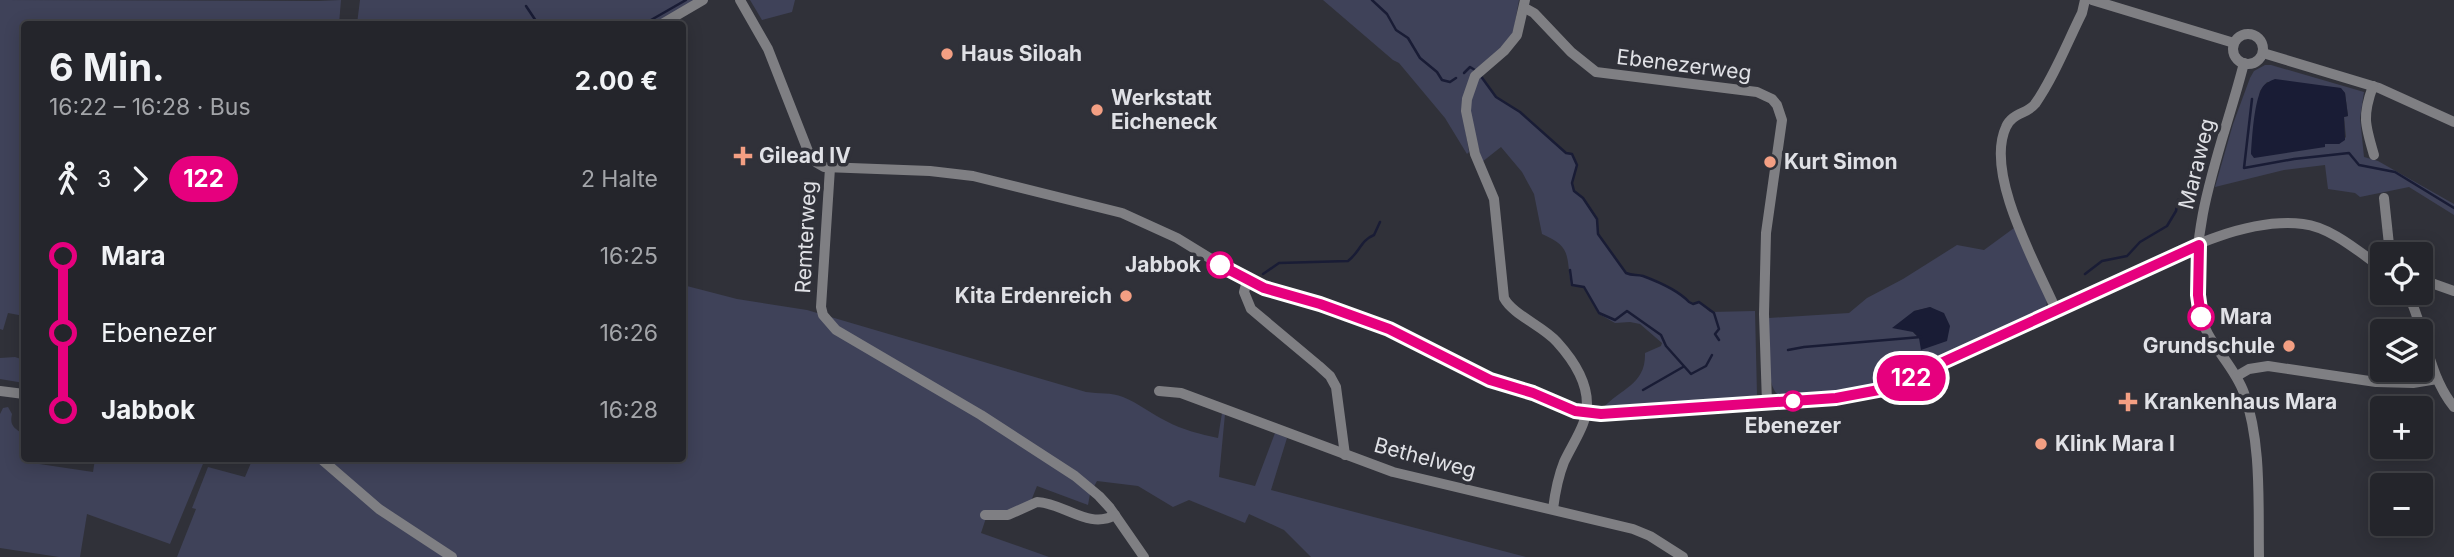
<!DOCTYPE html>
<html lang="de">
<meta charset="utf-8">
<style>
:root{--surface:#24252b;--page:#303137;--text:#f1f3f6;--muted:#a3a5a9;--line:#414247}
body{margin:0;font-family:Inter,sans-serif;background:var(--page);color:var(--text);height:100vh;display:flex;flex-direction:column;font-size:26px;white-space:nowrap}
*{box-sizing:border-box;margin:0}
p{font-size:23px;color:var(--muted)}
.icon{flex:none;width:38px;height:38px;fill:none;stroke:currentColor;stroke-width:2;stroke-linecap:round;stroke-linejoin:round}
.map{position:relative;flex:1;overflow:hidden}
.panel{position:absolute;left:21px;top:21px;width:665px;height:441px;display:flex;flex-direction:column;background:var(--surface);border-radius:7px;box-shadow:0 4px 18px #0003,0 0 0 2px var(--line)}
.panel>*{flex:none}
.badge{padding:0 14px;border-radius:23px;font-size:24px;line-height:46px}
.controls{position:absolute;left:2370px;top:242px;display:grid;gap:14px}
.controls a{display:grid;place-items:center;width:63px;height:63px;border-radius:7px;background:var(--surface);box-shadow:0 4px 18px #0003,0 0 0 2px var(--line);font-size:35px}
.map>.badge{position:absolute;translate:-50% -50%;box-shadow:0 0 0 4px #fff}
.legs{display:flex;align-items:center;gap:10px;height:77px;padding:0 28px;font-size:23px}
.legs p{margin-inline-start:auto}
.overview{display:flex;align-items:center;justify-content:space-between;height:119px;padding:0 28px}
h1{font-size:38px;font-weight:700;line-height:52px}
ul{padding:0 28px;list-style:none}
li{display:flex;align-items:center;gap:24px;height:77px;font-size:26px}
li i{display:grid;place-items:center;width:10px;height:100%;margin:0 9px;background:currentColor}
li i::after{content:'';width:18px;height:18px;margin:-9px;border:5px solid;border-radius:50%;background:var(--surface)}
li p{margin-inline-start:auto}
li:first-child i{background:linear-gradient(#0000 50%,currentColor 0)}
li:last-child i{background:linear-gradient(currentColor 50%,#0000 0)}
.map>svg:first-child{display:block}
.green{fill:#3f4259;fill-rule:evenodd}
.water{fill:#191c35}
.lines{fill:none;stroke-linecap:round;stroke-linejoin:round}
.stream{stroke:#191c35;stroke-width:2.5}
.minor{stroke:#7f7f83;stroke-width:10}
.line-1-casing{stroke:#fff;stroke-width:16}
.line-1{stroke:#e6007e;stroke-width:10}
.poi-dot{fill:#f39f83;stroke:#303139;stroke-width:2.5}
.stop-1-dot{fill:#fff;stroke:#e6007e;stroke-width:3.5}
.labels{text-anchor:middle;stroke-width:7;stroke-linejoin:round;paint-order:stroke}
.poi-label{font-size:21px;font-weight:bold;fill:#e0e1e6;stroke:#303139;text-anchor:start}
.street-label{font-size:21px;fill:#e0e1e6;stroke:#303139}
.stop-label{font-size:21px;font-weight:bold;fill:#e0e1e6;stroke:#303139;text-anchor:end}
</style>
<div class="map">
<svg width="2454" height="557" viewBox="0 0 2454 557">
<rect width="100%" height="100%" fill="#303139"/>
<g class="green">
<path d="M0,0L318,1L341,0L339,24H24V316L8,313L3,330L0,329Z"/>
<path d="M360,0H696L656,24H519L490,21L439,24H357Z"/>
<path d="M750,0H795L792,12L762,20Z"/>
<path d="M1323,0H1519L1513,34L1506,44L1475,71L1464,122L1469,152L1467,154L1445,118L1399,63L1393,60Z"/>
<path d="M2265,65H2271L2364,92L2360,118L2364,157L2378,161L2454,204V215L2409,187L2360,197L2355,193L2328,189L2325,165L2284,170L2215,187L2233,124L2250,78L2254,71ZM2267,82L2340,88L2345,93L2348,116L2344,117L2346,137L2339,144L2253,133L2260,91Z"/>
<path d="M1480,75L1496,97L1520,112L1565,153L1572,154L1577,165L1572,183L1574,191L1583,198L1597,219L1598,234L1627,273C1633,276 1638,274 1643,276C1659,282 1678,290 1689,302L1693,304L1699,302L1710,312L1755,311L1757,395L1736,399L1602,409C1621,388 1646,385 1645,353L1661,346L1662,343L1640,324L1630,322L1615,323L1599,314L1584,287L1571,286C1566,255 1572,247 1542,234L1534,194L1522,172L1501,147L1482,162L1468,107Z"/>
<path d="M2014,228L2047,299L2046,309L1907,374C1865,389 1823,394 1779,396C1764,384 1769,338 1769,318L1849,313L1867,298L1903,279L1957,245L1984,250ZM1931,307L1947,337L1946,340L1919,338L1913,332L1914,311Z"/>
<path d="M683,285L737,299L807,310L1086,392C1099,394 1111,392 1123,397C1138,403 1152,414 1166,421C1183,430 1200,434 1218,438L1222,413L1225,414L1219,477L1255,486L1275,433L1287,438L1271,490L1526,557H1311L1284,530L1249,514L1245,523L1189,500L1173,507L1138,486L1097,481L1090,494L1088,505L1037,486L1031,501L1012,510L988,512L981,533L1049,557H177L196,509L192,508L208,467L245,477L253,458H682Z"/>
<path d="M15,357L24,360V383L0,379V358Z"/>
<path d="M8,407L12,414C10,423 12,427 20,432L19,446L26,462L93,472L95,459H205L170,544L87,514L80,557H59L0,548V414L3,408Z"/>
</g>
<g class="water">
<path d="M2275,79L2341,88L2345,93L2348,116L2344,117L2345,140L2339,144H2325V147L2254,158L2251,154C2252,138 2254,102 2262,88C2265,83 2270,81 2275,79Z"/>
<path d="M1930,307L1944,313L1950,326L1947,341L1921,350L1919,338L1913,332L1892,328L1914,311Z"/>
</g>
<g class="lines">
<g class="stream">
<path d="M1372,0L1387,14L1396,30L1408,38L1420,58L1437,72L1442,80L1450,82L1456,78"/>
<path d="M526,6L538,24"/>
<path d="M644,24L686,0"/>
<path d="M1464,73L1470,67L1475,70"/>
<path d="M1480,75L1496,97L1520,112L1566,153L1572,154L1577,165L1572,183L1574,191L1583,198L1597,219L1598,234L1626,273C1633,276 1637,274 1643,276C1659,282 1678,290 1689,302L1693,304L1699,302L1714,313L1719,329L1715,334L1719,340"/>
<path d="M2252,99L2244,168L2294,159L2349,153L2359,165L2395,172L2454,208"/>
<path d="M1570,270L1572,285L1584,287L1599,313L1615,320L1627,311L1661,335L1666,346L1691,374L1706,366L1712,355"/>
<path d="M1263,274L1279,263L1348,261C1359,253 1361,240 1374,235L1380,222"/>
<path d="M2085,274L2102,261L2127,256L2140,242L2167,226L2176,211L2178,200"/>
<path d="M1788,350L1804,347L1921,337"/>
<path d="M1643,390L1683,367"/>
</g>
<g class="minor">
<path d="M740,0L768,49L808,151L817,163L824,167L930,171L973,176L1122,213L1177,238L1247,281L1389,329L1490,380L1533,393L1575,411L1614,414L1745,406L1836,398L1884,389C1960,358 2033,320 2107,286C2163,260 2240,216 2303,224C2331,227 2359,252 2382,268"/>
<path d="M1525,0L1517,35L1504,51L1475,76L1467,99L1466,111L1475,154L1494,199L1504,298C1513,315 1543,326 1557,342C1577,364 1595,394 1583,424C1578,437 1570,449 1564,462C1558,477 1555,493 1553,509"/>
<path d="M2092,0L2234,43"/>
<path d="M1525,8L1534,13L1571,52L1596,72L1757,92L1772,99L1777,105L1782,120L1766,233L1764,314L1767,403"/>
<path d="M453,24H498"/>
<path d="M662,24L703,0"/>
<circle cx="2248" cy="49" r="15"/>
<path d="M2263,53L2379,88L2454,122"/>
<path d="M2244,63C2224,142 2187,225 2199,308C2204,342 2233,362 2244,393C2262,443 2258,504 2259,557"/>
<path d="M2373,86C2362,116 2365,125 2374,155"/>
<path d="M830,168L821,307L823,315L836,330L981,415L1075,476L1099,496L1110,508L1144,557"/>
<path d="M2384,198L2390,254"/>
<path d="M2420,279L2454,291"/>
<path d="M1247,281L1244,292L1251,309L1319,366L1330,376L1336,387L1345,455"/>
<path d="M2407,292C2426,329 2427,374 2454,407"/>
<path d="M2056,310C2037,266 1984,174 2006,127C2012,113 2027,114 2035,104C2054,77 2067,43 2082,13L2085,0"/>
<path d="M2237,376L2249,369L2268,366L2376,382L2413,383L2437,379"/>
<path d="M0,391L24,394"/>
<path d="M1159,391L1181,393L1393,472L1633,529L1650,536L1683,557"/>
<path d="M320,458L379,509L452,557"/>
<path d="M985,515H1008L1037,502C1064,503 1089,530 1115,515"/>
</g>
</g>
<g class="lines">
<defs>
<path id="line-1" d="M1220,265L1264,288L1320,304L1389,329L1490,380L1533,393L1575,411L1601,414L1836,398L1884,389L2199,245L2198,295L2201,317"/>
</defs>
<use href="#line-1" class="line-1-casing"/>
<use href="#line-1" class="line-1"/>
</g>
<g class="poi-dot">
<circle cx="947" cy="54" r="7"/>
<circle cx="1097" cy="110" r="7"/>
<path d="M739.5 145.5h7v7h7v7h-7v7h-7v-7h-7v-7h7z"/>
<circle cx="1770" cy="162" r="7"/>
<circle cx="1126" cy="296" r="7"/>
<circle cx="2289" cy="346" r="7"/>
<path d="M2124.5 391.5h7v7h7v7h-7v7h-7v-7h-7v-7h7z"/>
<circle cx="2041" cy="444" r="7"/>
</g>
<g class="stop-1-dot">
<circle cx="1220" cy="265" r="12"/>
<circle cx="2201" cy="317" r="12"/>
<circle cx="1793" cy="401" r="9"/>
</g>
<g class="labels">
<g class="poi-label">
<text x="961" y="61">Haus Siloah</text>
<text x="1111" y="105">Werkstatt<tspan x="1111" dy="24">Eicheneck</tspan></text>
<text x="759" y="163">Gilead IV</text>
<text x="1784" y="169">Kurt Simon</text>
<text x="1112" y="303" text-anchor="end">Kita Erdenreich</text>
<text x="2275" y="353" text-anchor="end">Grundschule</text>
<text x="2144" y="409">Krankenhaus Mara</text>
<text x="2055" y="451">Klink Mara I</text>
</g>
<g class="street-label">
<text transform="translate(1684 65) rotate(7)" y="7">Ebenezerweg</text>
<text transform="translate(2197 164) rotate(-76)" y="7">Maraweg</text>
<text transform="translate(806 237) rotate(-87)" y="7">Remterweg</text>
<text transform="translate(1425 458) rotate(15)" y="7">Bethelweg</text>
</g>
<g class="stop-label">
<text x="1201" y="272">Jabbok</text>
<text x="2220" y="324" text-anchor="start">Mara</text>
<text x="1793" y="433" text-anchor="middle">Ebenezer</text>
</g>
</g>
</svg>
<div class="controls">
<a><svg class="icon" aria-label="locate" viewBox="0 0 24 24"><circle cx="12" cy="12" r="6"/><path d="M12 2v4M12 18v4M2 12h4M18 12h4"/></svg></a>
<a><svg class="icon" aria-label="layers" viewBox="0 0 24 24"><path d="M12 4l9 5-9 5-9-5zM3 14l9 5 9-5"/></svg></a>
<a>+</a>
<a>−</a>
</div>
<b class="badge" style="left:1911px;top:378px;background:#e6007e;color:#fff">122</b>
<section class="panel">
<div class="overview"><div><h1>6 Min.</h1><p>16:22 – 16:28 · Bus</p></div><b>2.00 €</b></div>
<div class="legs"><svg class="icon" aria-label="walk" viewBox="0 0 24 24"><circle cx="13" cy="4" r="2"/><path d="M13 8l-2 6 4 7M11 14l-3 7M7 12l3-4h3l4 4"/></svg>3<svg class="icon" aria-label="forward" viewBox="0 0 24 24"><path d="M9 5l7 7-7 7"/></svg><b class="badge" style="background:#e6007e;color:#fff">122</b><p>2 Halte</p></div>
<ul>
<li><i style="color:#e6007e"></i><b>Mara</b><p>16:25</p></li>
<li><i style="color:#e6007e"></i><span>Ebenezer</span><p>16:26</p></li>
<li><i style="color:#e6007e"></i><b>Jabbok</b><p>16:28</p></li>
</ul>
</section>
</div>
